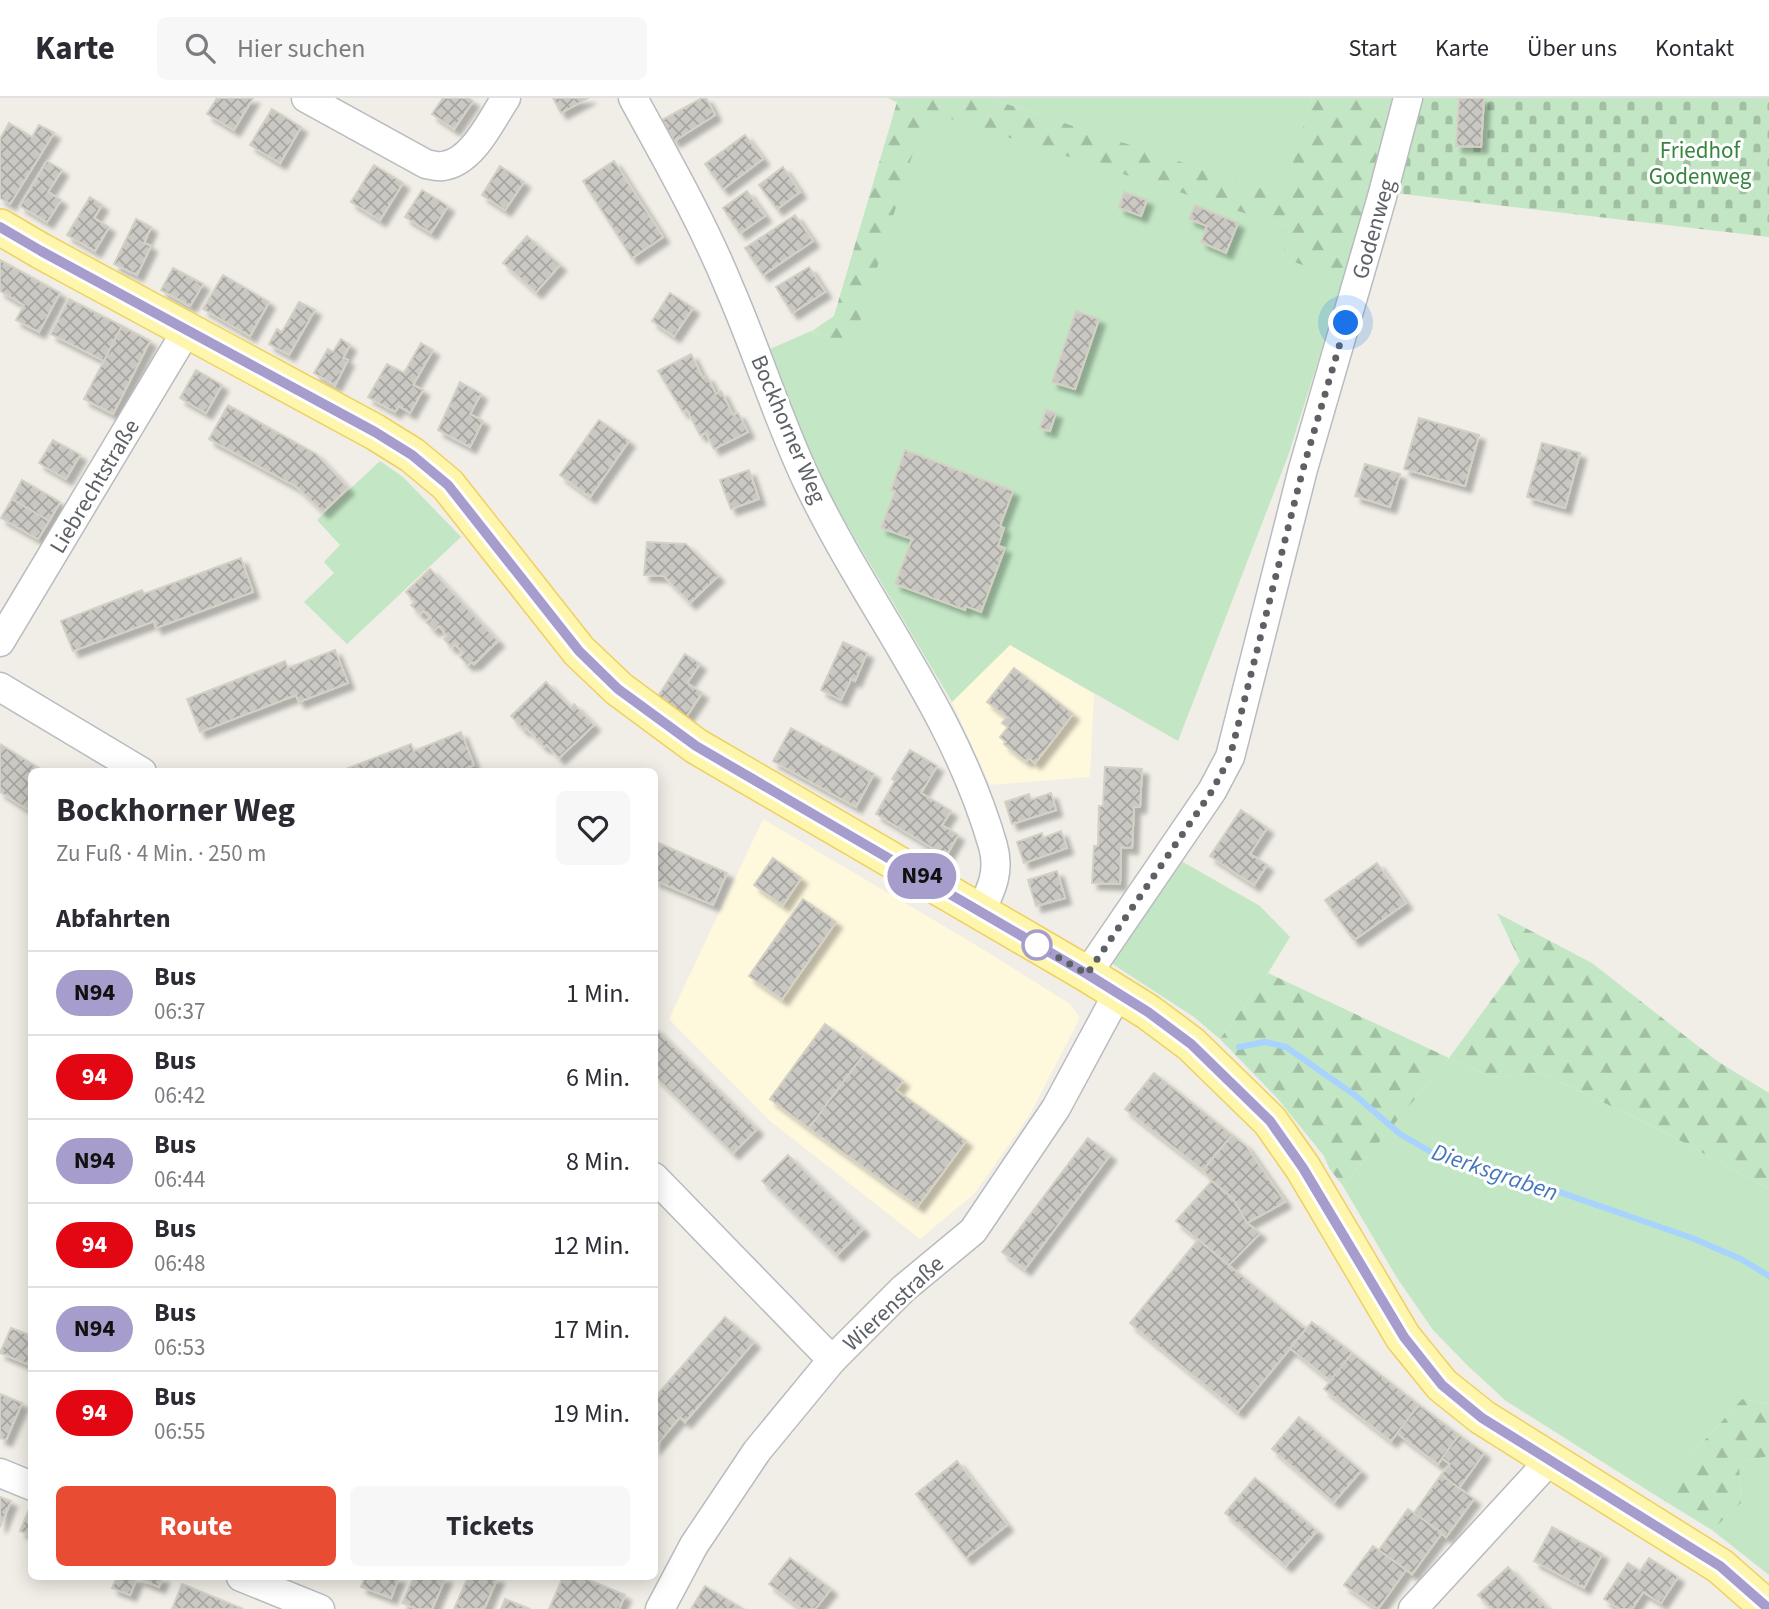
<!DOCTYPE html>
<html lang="de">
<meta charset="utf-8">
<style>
:root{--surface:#fff;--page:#f7f7f7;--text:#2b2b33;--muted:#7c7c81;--line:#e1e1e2;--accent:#e84c33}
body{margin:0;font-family:"Source Sans 3",sans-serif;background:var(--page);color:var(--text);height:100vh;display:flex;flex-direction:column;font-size:26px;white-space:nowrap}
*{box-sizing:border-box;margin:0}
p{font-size:23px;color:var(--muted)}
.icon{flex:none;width:38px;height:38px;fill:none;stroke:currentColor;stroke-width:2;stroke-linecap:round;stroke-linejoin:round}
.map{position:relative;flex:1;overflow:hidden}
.side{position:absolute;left:28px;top:670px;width:630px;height:812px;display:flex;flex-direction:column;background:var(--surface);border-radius:10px;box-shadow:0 4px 18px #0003}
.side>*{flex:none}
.badge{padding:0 14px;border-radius:23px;font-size:24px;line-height:46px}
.you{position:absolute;width:35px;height:35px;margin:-18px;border:5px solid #fff;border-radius:50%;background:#1a73e8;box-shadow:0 0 0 10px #1a73e833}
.map>.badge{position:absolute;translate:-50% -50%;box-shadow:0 0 0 4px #fff}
h2{padding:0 28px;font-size:26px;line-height:63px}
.round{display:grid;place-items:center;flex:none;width:74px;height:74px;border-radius:10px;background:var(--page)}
.headline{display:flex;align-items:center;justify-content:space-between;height:119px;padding:0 28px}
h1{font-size:33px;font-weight:700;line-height:52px}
.cta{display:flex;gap:14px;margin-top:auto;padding:14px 28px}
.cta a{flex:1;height:80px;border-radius:10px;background:var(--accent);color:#fff;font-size:28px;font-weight:700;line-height:80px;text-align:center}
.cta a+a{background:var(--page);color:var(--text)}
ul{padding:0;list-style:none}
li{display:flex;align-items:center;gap:21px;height:84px;padding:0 28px;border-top:2px solid var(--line)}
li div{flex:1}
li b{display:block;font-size:26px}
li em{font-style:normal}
li .badge{min-width:77px;font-weight:700;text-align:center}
header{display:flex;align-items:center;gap:42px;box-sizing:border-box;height:98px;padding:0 35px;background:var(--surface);border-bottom:2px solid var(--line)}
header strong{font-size:33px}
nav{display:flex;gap:38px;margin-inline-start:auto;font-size:24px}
.search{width:490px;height:63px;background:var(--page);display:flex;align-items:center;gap:18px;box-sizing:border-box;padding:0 24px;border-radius:10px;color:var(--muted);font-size:26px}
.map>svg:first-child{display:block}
.commercial{fill:#fef8dd}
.green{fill:#c3e7c5}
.forest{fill:url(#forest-firs)}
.cemetery{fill:url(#cemetery-stones)}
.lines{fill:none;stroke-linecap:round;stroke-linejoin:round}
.stream{stroke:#a7d3fe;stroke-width:6}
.building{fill:url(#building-cross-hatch);stroke:#d4d0c4;stroke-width:2;filter:url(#shadow)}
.minor-casing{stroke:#b8bbbf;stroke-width:31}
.major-casing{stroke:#f0d05e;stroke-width:38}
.minor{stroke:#fff;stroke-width:28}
.major{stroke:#fef6ac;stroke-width:35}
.line-casing{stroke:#fff;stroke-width:16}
.line{stroke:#a69dcd;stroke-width:10}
.walk{stroke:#5d6166;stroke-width:7;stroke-dasharray:0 12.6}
.stop-dot{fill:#fff;stroke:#a69dcd;stroke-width:3.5}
.labels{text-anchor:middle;stroke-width:6;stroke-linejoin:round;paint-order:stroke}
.park-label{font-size:23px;fill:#36853f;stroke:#fff}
.street-label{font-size:23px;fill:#5d6166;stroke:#fff}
.water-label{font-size:24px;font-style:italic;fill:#4578ba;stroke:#fff}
</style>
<header>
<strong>Karte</strong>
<div class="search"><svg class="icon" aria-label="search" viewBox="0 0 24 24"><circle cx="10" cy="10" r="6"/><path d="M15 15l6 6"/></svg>Hier suchen</div>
<nav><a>Start</a><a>Karte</a><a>Über uns</a><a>Kontakt</a></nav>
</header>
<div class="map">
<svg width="1769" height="1511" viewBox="0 0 1769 1511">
<defs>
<pattern id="forest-firs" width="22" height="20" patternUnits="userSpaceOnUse" patternTransform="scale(1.75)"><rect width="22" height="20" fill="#c3e7c5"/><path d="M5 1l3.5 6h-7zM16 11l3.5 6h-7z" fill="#a2bfa4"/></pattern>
<pattern id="cemetery-stones" width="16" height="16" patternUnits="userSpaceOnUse" patternTransform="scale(1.75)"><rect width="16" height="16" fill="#c3e7c5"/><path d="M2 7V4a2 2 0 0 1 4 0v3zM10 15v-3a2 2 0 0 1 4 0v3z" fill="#a2bfa4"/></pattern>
<pattern id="building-cross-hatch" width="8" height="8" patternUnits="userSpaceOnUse" patternTransform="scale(1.75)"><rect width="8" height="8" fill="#cac8c3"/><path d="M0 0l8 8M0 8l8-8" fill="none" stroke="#a7a6a2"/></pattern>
<filter id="shadow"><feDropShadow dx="6" dy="6" stdDeviation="2" flood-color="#0004"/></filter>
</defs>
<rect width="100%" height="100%" fill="#f0eee6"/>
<g class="commercial">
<path d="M1010,547L1094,596L1090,679L990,687L952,604Z"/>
<path d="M763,721L981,850L1070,906L1080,920L1029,1018L974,1096L920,1141L769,1022L669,921Z"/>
</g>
<g class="green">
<path d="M989,0H1312L1284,99Z"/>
<path d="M925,12L1291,130L1344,181L1288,358L1178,643L1010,547L952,604L828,395L761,255L811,233L851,252Z"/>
<path d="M380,363L403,379L461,439L347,546L304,504L334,475L324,464L340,447L317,422Z"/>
<path d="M1176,760L1260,808L1290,839L1268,875L1220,941L1194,919L1105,861Z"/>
<path d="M1449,960L1491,979L1541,975L1655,1029L1769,1091V1306L1742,1301L1655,1397L1506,1303L1467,1267L1433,1232L1397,1180L1343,1088Z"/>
<path d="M1769,1358V1477L1712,1432L1741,1405L1739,1364Z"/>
</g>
<g class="forest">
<path d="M888,0H989L1283,98L1312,0H1394L1344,181L1282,160L1291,130L926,13L851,253L812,233L834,218L897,4Z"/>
<path d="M1497,815L1592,865L1717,963L1769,995V1091L1655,1029L1541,975L1491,979L1449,960L1343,1088L1329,1070L1324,1058L1278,1001L1220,941L1268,875L1449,960L1520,863Z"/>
<path d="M1742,1301L1769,1306V1358L1739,1364L1741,1405L1712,1432L1655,1397Z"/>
</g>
<path class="cemetery" d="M1418,0H1769V139L1394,95Z"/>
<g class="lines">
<path class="stream" d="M1239,949L1265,944L1286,949L1356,998L1400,1036L1436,1057L1493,1071L1692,1140L1741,1161L1769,1178"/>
</g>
<g class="building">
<path d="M217,0H253L234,32L207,16Z"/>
<path d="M443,0H468L473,3L454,31L432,16Z"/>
<path d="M553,0H588L561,15Z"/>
<path d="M702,0H706L715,17L674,43L662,22Z"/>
<path d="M1459,0H1484L1481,49L1456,48Z"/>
<path d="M272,11L301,29L280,65L250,47Z"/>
<path d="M9,25L32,39L39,27L54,35L10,106L0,100V41Z"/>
<path d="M745,37L763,61L723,91L705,66Z"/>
<path d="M47,63L62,72L48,94L61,102L47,124L20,108Z"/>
<path d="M614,63L663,139L632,160L583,83Z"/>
<path d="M374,67L403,85L380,122L351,104Z"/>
<path d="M500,68L524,84L505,112L482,97Z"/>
<path d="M783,69L800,94L777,111L759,87Z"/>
<path d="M422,92L448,108L431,135L405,119Z"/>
<path d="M747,93L765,118L740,135L723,110Z"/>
<path d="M1124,94L1147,102L1141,118L1119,110Z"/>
<path d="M90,99L102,107L94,120L109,129L95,153L67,137Z"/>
<path d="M1195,107L1238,125L1226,155L1201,144L1207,128L1189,121Z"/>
<path d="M795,117L813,143L763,177L745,150Z"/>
<path d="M136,121L151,129L144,145L151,148L137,177L114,166Z"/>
<path d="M527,138L560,167L536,194L503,165Z"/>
<path d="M0,162L60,195L39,234L16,222L24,207L0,193Z"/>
<path d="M809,169L825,194L792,215L776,189Z"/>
<path d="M173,170L203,186L190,208L161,192Z"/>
<path d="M223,177L269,204L250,238L203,211Z"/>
<path d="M670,195L693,210L674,238L652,223Z"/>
<path d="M69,201L122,228L104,263L51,236Z"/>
<path d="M299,204L315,212L289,257L269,246L277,231L282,234Z"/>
<path d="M1076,213L1099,221L1075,291L1052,284Z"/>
<path d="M122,228L150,243L113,316L84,301Z"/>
<path d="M341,241L350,247L343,260L348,262L335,287L314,275L328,251L333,254Z"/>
<path d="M421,245L433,252L413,287L423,292L410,315L399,308L395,314L368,299L387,266L404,275Z"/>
<path d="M691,256L703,280L707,278L716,296L721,293L733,317L738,315L748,334L714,351L706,335L700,337L687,312L683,314L658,273Z"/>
<path d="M196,272L222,287L206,315L180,300Z"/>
<path d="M460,284L481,296L470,316L483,323L470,349L438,332Z"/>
<path d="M228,307L316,356L348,390L323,414L297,389L209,341Z"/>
<path d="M1046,312L1056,315L1050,333L1040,330Z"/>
<path d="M1419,320L1479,337L1465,388L1404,371Z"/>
<path d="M599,322L629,343L590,399L560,377Z"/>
<path d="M53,342L80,357L66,381L39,365Z"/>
<path d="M1542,345L1580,355L1565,410L1527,399Z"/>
<path d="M905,352L1013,393L1000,428L1004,430L998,448L1005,450L981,514L966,508L965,512L895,486L912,441L881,430L895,393L891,392Z"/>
<path d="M1365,366L1400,376L1390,409L1355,398Z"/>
<path d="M749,372L759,401L731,411L720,382Z"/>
<path d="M22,382L60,404L49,423L12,401Z"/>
<path d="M12,401L49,423L38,441L1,420Z"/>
<path d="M647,444L686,446L718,478L690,505L664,478L644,477Z"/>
<path d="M241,460L253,494L156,530L154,523L73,553L61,523L142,492L144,496Z"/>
<path d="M430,471L498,543L474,566L472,564L468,567L460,559L463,555L455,546L452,550L444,541L447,538L439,528L434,532L426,524L431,520L424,513L420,516L411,507L415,504L406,494Z"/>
<path d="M843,544L867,555L855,583L851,581L841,602L821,592Z"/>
<path d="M335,552L348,585L299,604L296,597L200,634L187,601L285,563L288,570Z"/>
<path d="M685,556L700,566L687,585L702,595L686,619L657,600Z"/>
<path d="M1014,570L1073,616L1035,665L1029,660L1026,663L1004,646L1006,644L1000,639L1008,629L1002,625L1007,619L987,604Z"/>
<path d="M546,584L571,610L574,606L594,627L559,660L547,647L544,649L526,630L524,632L511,618Z"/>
<path d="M791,630L874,676L856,709L773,663Z"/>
<path d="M461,634L474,667L458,674H338L411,646L414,653Z"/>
<path d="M0,646L45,674H32V714L0,694Z"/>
<path d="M910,652L937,668L921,695L951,713L942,727L958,737L946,758L876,716L895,683L892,681Z"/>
<path d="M1105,669L1142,671L1140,709H1134L1132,750L1121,749L1120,786L1092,785L1094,748H1098L1099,708H1103Z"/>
<path d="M1051,695L1056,712L1012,726L1005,704L1029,696L1031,702Z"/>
<path d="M1241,712L1267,730L1250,756L1267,767L1254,787L1210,758Z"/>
<path d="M1061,733L1067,750L1024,765L1017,744L1042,735L1043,740Z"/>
<path d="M654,743L727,775L713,807L654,782Z"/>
<path d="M773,760L801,780L783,807L754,787Z"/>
<path d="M1377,765L1406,805L1354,842L1325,802Z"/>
<path d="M1057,773L1065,800L1036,808L1028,782Z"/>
<path d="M803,801L836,824L782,901L749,878Z"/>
<path d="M825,926L865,955L809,1030L770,1001Z"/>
<path d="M654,929L757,1031L733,1055L654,977Z"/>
<path d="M865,955L903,983L896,992L966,1043L918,1108L809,1030Z"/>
<path d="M1154,975L1232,1037L1203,1072L1125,1011Z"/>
<path d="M1232,1037L1246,1048L1285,1104L1247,1125L1233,1101L1212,1083L1203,1072Z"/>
<path d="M1088,1040L1110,1057L1025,1171L1002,1154Z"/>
<path d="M788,1057L863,1131L837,1157L762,1083Z"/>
<path d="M1212,1083L1233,1101L1247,1125L1260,1135L1229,1167L1176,1123Z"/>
<path d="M1198,1142L1306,1231L1238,1314L1130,1225Z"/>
<path d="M725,1219L754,1244L685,1324L680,1319L654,1350V1294L657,1297Z"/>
<path d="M1312,1224L1352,1255L1331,1283L1290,1250Z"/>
<path d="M11,1230L32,1238V1268L0,1255Z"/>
<path d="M1352,1255L1419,1307L1391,1343L1324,1291Z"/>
<path d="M0,1296L22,1305L6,1342L0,1340Z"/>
<path d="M1419,1307L1459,1337L1438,1366L1397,1335Z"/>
<path d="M1299,1319L1361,1373L1334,1404L1272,1351Z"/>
<path d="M1459,1337L1484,1355L1459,1390L1441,1377L1450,1366L1442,1360Z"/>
<path d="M957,1363L1007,1427L966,1460L916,1396Z"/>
<path d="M1441,1377L1474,1401L1446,1439L1414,1415Z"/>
<path d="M1255,1380L1317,1433L1286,1468L1225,1415Z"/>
<path d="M0,1399L11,1403L0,1429Z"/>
<path d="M30,1409H32V1438L20,1433Z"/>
<path d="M1408,1411L1442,1435L1412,1476L1379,1452Z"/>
<path d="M1552,1429L1602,1456L1584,1490L1534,1463Z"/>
<path d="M1373,1448L1406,1472L1378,1511L1344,1487Z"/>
<path d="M790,1460L831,1491L815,1511H802L769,1486Z"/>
<path d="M1649,1460L1678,1479L1661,1505L1643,1494L1632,1511H1620L1604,1501L1628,1465L1640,1473Z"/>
<path d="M1508,1469L1548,1511H1492L1478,1497Z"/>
<path d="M117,1479H163L159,1489L137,1480L130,1497L112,1490Z"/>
<path d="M365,1479H399L391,1500L361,1489Z"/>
<path d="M414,1479H446L432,1511H417L402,1505Z"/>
<path d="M468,1479H498L484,1511H454Z"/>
<path d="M563,1479H582L625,1497L619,1511H549Z"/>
<path d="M182,1486L243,1511H172Z"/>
<path d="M705,1488L743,1511H691Z"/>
<path d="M505,1501L530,1511H501Z"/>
</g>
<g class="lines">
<defs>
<g id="minor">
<path d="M306,0L426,66C431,67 438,69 443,68C473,64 491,22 506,0"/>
<path d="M633,0C667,62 702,123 729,189C757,253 778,322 808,385C868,510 954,612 993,748C1000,773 992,790 981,813"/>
<path d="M0,544L187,232"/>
<path d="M0,589L142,674"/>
<path d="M1087,876L1212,693L1230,659L1303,371L1382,99L1408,0"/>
<path d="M654,1079L832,1262"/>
<path d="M0,1375L32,1388"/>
<path d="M241,1479L320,1511"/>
<path d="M660,1511L694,1447L757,1353L832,1262L903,1191L973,1133L1056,1010L1118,895"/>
<path d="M1413,1511L1550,1362"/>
</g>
<path id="major" d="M0,129L41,153L375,334L412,357L448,387L579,553L619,591L696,648L1087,876L1148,914L1191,946L1270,1023L1303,1070L1403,1239L1442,1287L1482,1319L1720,1468L1769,1511"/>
</defs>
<use href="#minor" class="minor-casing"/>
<use href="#major" class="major-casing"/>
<use href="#minor" class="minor"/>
<use href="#major" class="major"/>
</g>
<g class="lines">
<defs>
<path id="line" d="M0,129L41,153L375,334L412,357L448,387L579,553L618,591L696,648L1087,876L1148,914L1191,946L1270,1023L1303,1070L1404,1239L1442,1287L1482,1320L1720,1468L1769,1511"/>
</defs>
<use href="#line" class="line-casing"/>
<use href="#line" class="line"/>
<path class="walk" d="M1037,847L1087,876L1212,693L1230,659L1303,371L1346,225"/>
</g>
<circle class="stop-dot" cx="1037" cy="847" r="14"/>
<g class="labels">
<g class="park-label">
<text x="1700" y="60">Friedhof<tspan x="1700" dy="26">Godenweg</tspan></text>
</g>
<g class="street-label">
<text transform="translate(1373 131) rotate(-74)" y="8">Godenweg</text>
<text transform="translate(789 331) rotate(67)" y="8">Bockhorner Weg</text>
<text transform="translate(94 388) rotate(-59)" y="8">Liebrechtstraße</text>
<text transform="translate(893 1205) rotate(-43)" y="8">Wierenstraße</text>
</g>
<g class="water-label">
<text transform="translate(1495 1074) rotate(19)" y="8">Dierksgraben</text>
</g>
</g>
</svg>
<div class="you" style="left:1346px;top:225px"></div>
<b class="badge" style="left:922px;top:778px;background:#a69dcd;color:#111">N94</b>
<section class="side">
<div class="headline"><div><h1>Bockhorner Weg</h1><p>Zu Fuß · 4 Min. · 250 m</p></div><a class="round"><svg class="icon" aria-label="heart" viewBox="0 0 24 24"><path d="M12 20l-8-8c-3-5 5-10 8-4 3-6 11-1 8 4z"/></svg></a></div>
<h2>Abfahrten</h2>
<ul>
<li><span class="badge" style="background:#a69dcd;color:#111">N94</span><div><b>Bus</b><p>06:37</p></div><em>1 Min.</em></li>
<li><span class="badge" style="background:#e30613;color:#fff">94</span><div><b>Bus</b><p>06:42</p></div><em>6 Min.</em></li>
<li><span class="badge" style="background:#a69dcd;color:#111">N94</span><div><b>Bus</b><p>06:44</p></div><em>8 Min.</em></li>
<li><span class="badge" style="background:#e30613;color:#fff">94</span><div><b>Bus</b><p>06:48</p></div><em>12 Min.</em></li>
<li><span class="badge" style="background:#a69dcd;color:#111">N94</span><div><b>Bus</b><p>06:53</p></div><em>17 Min.</em></li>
<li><span class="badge" style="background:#e30613;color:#fff">94</span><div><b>Bus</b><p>06:55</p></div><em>19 Min.</em></li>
</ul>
<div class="cta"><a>Route</a><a>Tickets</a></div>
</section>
</div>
